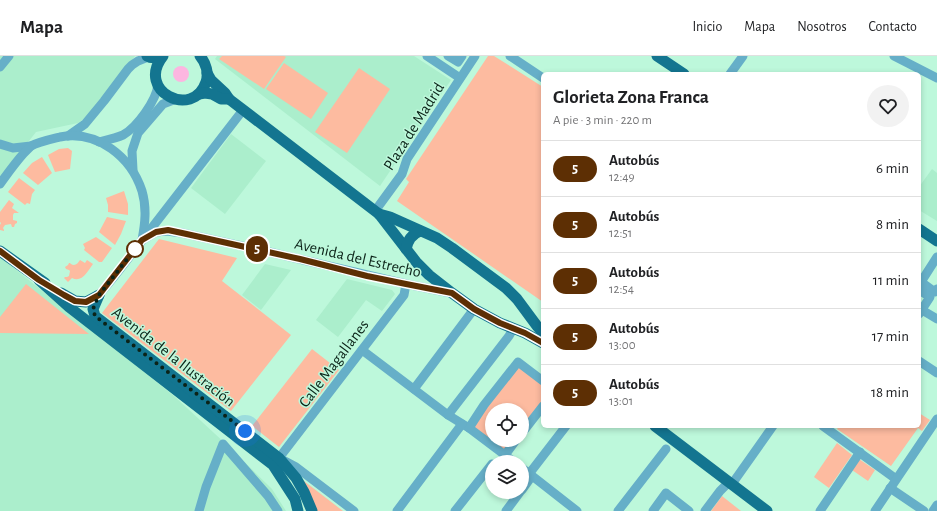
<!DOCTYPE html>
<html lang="es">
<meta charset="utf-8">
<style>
:root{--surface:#fff;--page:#f2f2f2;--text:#202124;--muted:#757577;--line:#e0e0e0}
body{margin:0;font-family:"Alegreya Sans",sans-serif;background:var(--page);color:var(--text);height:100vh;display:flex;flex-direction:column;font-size:15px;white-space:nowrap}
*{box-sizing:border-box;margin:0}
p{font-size:13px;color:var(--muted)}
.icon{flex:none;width:22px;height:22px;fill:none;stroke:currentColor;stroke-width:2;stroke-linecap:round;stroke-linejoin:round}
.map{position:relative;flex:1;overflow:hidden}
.details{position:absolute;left:541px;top:16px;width:380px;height:356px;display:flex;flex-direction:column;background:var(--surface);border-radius:6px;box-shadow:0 2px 6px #0003}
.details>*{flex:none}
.badge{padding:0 8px;border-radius:13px;font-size:14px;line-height:26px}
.tools{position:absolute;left:485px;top:347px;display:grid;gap:8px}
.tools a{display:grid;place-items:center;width:44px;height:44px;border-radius:50%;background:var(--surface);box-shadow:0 2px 6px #0003;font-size:20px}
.you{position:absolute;width:20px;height:20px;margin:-10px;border:3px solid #fff;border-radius:50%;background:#1a73e8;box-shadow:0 0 0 6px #1a73e833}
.map>.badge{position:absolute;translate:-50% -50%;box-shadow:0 0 0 2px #fff}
.round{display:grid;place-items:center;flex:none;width:42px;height:42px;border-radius:21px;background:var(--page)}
.head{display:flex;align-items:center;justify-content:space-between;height:68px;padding:0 12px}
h1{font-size:19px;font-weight:700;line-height:30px}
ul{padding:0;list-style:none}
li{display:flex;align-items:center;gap:12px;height:56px;padding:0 12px;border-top:1px solid var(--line)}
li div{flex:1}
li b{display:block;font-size:15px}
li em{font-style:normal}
li .badge{min-width:44px;font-weight:700;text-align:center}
header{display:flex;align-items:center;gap:24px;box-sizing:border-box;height:56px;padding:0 20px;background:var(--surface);border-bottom:1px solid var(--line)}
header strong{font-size:19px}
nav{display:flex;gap:22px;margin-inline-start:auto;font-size:14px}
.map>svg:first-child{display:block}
.built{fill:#abeecc}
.green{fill:#fdbba0}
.water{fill:#fcb6e0}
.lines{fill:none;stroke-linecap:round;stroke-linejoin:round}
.minor{stroke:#66afc8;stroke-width:9}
.major{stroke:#137590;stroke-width:11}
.line-casing{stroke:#fff;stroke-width:9}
.line{stroke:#5d2f04;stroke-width:6}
.walk{stroke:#0b2318;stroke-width:4;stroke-dasharray:0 7.2}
.stop-dot{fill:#fff;stroke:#5d2f04;stroke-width:2}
.labels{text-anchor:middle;stroke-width:3;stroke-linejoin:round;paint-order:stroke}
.street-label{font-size:16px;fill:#0b2318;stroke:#bdf8db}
</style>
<header>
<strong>Mapa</strong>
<nav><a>Inicio</a><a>Mapa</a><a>Nosotros</a><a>Contacto</a></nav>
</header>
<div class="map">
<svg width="937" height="455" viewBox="0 0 937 455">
<rect width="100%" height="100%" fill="#bdf8db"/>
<g class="built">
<path d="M0,0H135L92,57L78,67L36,76L0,122Z"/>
<path d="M217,0H414L451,24L380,130L215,3Z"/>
<path d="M231,78L266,105L225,158L191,132Z"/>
<path d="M932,113L937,117V165L919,154V131Z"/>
<path d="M0,201L174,340L227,389L272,433L286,455H0Z"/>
<path d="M265,208L291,214L261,254L242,239Z"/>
<path d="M347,223L392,234L395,238L382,255L366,244L338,281L316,264Z"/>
</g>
<g class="green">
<path d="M222,0H284L286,1L264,33L219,3Z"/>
<path d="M488,0H494L543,31V246L397,145L409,126L406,123Z"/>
<path d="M284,7L328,37L311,63L266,33Z"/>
<path d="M359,12L390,33L347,97L315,76Z"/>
<path d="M68,92L72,95L70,113L55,116L48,99L59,93Z"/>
<path d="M42,101L52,117L38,129L23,117L32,107Z"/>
<path d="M19,122L35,134L32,138L30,148L27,147L25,149L8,136Z"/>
<path d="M124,135L128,148V159L108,156V149L106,142Z"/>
<path d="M9,144L14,148L12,152L19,157H14L13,159V164L17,165V167L15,168L14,171H12L11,168L5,169L3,172L4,174V175L0,174V169L1,167L0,166V156Z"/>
<path d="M107,161L126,165L121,178L115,189L99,176Z"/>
<path d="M96,181L112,192L102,206H99L84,194L85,192L83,188Z"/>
<path d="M159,183L237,202L222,225L291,279L231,355L102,257Z"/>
<path d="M80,204L85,207L87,204L93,208C88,215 82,227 72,222L68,226L64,222L65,221H67L69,220L70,215L69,214L66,213L65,211L68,209L69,207H70L71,208C75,211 78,207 80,204Z"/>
<path d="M26,228L89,278L0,277V261Z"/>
<path d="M312,293L339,314L279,391L252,370Z"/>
<path d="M518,308L543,328V346L522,373V354H492V384H513L504,396L470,370Z"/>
<path d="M919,357L930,364L922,375L918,372L891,410L837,373L839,370H919Z"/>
<path d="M837,387L852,399L829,432L814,421Z"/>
<path d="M859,403L875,414L868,425L852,414Z"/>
<path d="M300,422L343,455H317Z"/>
<path d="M722,440L741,455H711Z"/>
</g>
<circle class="water" cx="181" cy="18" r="8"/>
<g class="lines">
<g class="minor">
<path d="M427,0L460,22"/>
<path d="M448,0L458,6L462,0"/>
<path d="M510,0L543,22"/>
<path d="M894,0L937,22"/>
<path d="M0,11L9,0"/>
<path d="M730,18L743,0"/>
<path d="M68,80L85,68L104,45L128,13L132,9L138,5L148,1"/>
<path d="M99,86C107,84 116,82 123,79C137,71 156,45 158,29"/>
<path d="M0,88L13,92L31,90"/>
<path d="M133,114L132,95L138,77L163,48L176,43"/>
<path d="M0,128C8,117 15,107 24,97C26,95 29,92 31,90C38,86 52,83 60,81C98,74 131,101 142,135C147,152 145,168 142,184"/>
<path d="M375,155L402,118L407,103L475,0"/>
<path d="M142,184L156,176L167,175L182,177L265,195L406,228L451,237"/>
<path d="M937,201L921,226L935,236L937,233"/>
<path d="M919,234L930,241L919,258"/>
<path d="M99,239L113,222L243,54"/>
<path d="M922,254L937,263"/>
<path d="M362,294L448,359L469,372L514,406"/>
<path d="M919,305L937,317"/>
<path d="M414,333L474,253"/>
<path d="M448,359L509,280L513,273"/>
<path d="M823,370L896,423"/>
<path d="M469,372L484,349L518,306L543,325"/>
<path d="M522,377L543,350"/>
<path d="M505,399L516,384"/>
<path d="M522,412L577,455"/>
<path d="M529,418L566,370"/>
<path d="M732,428L773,370"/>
<path d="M890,432L924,455"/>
<path d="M522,434L532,420"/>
<path d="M199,455L206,431L223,388L268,440L278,455"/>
<path d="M354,455L296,411L279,402L404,239L406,228"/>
<path d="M397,455L462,368"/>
<path d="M455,455L492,408"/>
<path d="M506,455L520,436"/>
<path d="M618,455L666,393"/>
<path d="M653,455L666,437L689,455"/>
<path d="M705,455L720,435L729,426"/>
<path d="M820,455L860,396"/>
<path d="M875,455L937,363"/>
<path d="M933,455L937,449"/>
</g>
<g class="major">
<path d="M147,0C152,3 157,2 162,0"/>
<path d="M163,0C135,35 193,64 206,26C209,17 206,7 200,0"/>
<path d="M657,0L684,18"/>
<path d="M207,17L211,24L225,37L229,43L379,158L417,207L429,219L452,237L474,253L500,267L525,277L543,287"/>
<path d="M199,38L205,37L212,38L221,43H229"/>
<path d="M379,158L390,161L437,182L452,192L506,232L517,243L537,270L543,277"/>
<path d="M919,173L937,185"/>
<path d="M406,193C408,184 411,179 420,175"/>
<path d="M0,195L45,227"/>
<path d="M39,224L69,251L273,409L295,443L298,455"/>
<path d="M61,237L75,245L86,246L99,239"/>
<path d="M99,239L93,253L95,260L279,402L296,422L304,436L312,455"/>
<path d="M655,370L767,455"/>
</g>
</g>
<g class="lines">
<defs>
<path id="line" d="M0,195L39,224L64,239L75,245L86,246L99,239L142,184L156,176L168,174L182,177L300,203L367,220L406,228L452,237L474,253L500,267L525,277L543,287"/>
</defs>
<use href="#line" class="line-casing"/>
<use href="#line" class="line"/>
<path class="walk" d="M135,193L99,239L93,253L95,260L245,375"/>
</g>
<circle class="stop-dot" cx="135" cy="193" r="8"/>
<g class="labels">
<g class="street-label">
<text transform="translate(413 70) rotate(-58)" y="6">Plaza de Madrid</text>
<text transform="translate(358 201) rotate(13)" y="6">Avenida del Estrecho</text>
<text transform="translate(174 300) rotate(38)" y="6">Avenida de la Ilustración</text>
<text transform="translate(333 307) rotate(-53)" y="6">Calle Magallanes</text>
</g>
</g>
</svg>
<div class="tools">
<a><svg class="icon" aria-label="locate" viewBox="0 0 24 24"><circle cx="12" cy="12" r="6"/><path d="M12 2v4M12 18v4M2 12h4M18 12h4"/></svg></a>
<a><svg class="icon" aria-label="layers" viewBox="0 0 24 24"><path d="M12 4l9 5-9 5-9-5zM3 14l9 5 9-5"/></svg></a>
</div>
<div class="you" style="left:245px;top:375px"></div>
<b class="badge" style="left:257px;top:193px;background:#5d2f04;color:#fff">5</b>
<section class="details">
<div class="head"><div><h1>Glorieta Zona Franca</h1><p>A pie · 3 min · 220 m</p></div><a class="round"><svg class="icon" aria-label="heart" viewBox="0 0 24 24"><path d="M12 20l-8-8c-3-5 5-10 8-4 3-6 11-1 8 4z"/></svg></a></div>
<ul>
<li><span class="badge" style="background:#5d2f04;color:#fff">5</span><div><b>Autobús</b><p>12:49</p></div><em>6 min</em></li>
<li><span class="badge" style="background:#5d2f04;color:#fff">5</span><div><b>Autobús</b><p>12:51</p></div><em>8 min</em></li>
<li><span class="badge" style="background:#5d2f04;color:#fff">5</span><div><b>Autobús</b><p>12:54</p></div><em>11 min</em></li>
<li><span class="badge" style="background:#5d2f04;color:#fff">5</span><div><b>Autobús</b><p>13:00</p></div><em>17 min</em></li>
<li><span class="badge" style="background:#5d2f04;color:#fff">5</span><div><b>Autobús</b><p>13:01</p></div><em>18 min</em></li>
</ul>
</section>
</div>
